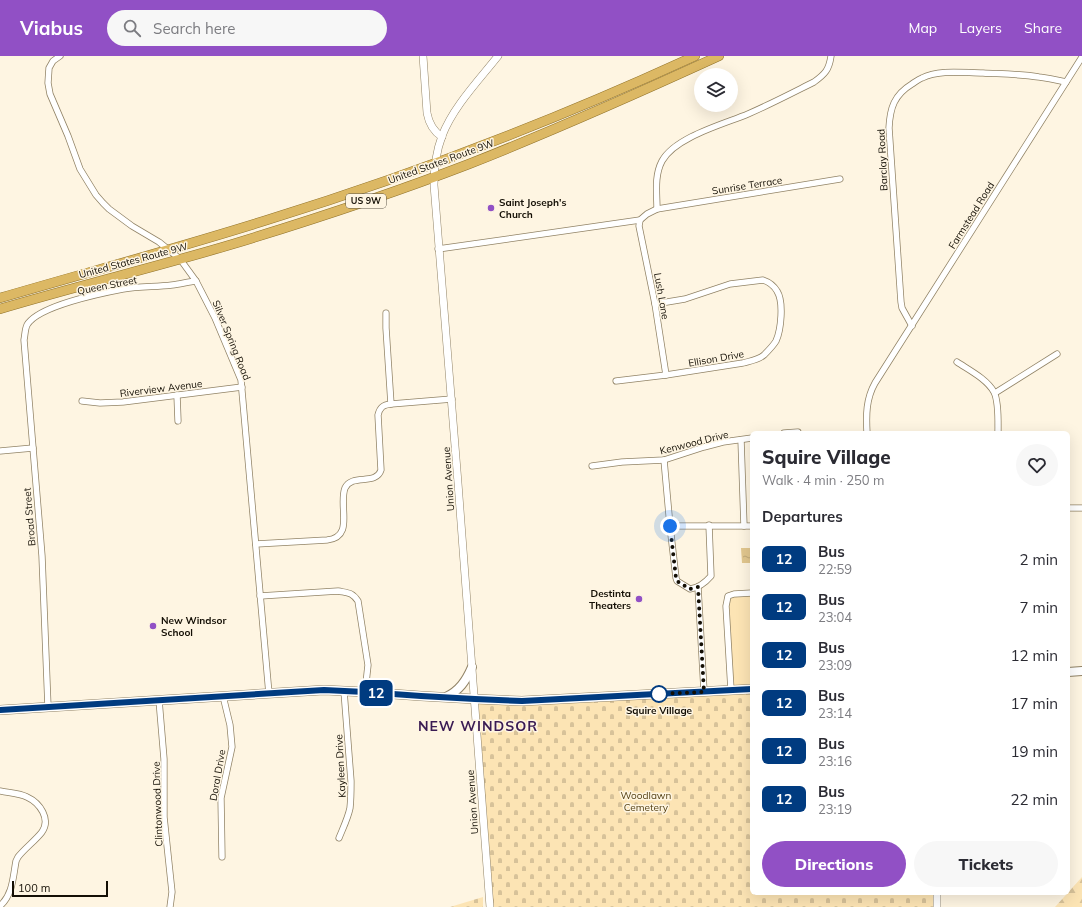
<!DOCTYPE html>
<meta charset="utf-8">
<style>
:root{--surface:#fff;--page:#f7f7f7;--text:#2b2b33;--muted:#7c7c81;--accent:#9150c5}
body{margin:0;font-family:Mulish,sans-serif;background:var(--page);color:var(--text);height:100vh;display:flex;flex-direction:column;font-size:15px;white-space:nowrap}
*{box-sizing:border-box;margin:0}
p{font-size:13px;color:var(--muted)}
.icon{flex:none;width:22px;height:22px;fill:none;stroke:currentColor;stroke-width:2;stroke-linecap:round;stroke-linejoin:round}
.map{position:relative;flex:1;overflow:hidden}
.drawer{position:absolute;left:750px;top:375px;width:320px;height:464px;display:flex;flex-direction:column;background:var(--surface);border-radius:6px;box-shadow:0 4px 16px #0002}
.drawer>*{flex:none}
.badge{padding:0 8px;border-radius:6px;font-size:14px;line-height:26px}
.tools{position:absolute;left:694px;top:12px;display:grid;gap:8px}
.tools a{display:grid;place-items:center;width:44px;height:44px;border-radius:50%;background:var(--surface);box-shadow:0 4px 16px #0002;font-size:20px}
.scale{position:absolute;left:12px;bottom:10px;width:96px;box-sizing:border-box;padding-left:4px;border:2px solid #140f05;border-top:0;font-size:11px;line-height:14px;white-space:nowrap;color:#140f05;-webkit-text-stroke:3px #fef5e2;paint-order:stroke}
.you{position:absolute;width:20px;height:20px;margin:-10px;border:3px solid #fff;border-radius:50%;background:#1a73e8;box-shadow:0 0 0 6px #1a73e833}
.map>.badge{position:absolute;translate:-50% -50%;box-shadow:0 0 0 2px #fff}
h2{padding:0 12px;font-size:15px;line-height:36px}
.round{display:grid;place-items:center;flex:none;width:42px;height:42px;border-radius:21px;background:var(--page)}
.overview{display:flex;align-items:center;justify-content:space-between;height:68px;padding:0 12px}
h1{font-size:19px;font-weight:800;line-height:30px}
.button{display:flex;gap:8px;margin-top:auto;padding:8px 12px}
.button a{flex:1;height:46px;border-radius:24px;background:var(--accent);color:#fff;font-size:16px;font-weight:800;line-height:46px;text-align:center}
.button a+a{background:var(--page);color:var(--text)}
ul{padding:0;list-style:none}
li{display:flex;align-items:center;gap:12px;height:48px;padding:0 12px}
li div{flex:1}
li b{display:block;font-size:15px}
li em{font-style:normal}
li .badge{min-width:44px;font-weight:700;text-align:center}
header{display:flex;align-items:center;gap:24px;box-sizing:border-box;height:56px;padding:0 20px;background:var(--accent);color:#fff}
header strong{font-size:19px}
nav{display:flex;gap:22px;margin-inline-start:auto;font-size:14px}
.search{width:280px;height:36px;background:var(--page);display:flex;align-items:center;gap:10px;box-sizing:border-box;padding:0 14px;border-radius:22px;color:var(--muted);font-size:15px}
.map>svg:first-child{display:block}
.green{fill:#fce4b4}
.forest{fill:url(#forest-firs)}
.cemetery{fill:url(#cemetery-stones)}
.water{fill:url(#water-ripples)}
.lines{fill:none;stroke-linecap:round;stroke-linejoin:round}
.minor-casing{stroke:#918366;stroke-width:7}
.tertiary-casing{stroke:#918366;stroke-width:8}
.secondary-casing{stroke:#918366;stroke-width:10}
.trunk-casing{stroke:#90722a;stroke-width:10}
.minor{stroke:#fff;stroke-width:5.5}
.tertiary{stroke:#fff;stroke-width:7}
.secondary{stroke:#fff;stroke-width:8}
.trunk{stroke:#dcb864;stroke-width:9}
.line-casing{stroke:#fff;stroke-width:9}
.line{stroke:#003b80;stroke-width:6}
.walk{stroke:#140f05;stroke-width:4;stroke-dasharray:0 7.2}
.poi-dot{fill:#9150c5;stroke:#fef5e2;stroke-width:1.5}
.stop-dot{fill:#fff;stroke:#003b80;stroke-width:2}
.labels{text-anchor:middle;stroke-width:3;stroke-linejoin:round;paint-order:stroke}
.shield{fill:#fef5e2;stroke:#5a5447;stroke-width:1}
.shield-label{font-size:9px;font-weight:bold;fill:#140f05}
.street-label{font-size:10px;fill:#140f05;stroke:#fef5e2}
.poi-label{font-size:10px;font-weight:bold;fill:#140f05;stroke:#fef5e2;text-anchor:start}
.stop-label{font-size:10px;font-weight:bold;fill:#140f05;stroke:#fef5e2}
.park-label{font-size:10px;fill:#554215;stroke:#fef5e2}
.district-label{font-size:14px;font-weight:bold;letter-spacing:1px;fill:#3a1b53;stroke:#fef5e2}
</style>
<header>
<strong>Viabus</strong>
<div class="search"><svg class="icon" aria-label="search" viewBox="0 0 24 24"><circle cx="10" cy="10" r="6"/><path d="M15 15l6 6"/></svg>Search here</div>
<nav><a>Map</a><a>Layers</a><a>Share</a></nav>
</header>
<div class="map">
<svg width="1082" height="851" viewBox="0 0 1082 851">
<defs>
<pattern id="forest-firs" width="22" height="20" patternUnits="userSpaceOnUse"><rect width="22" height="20" fill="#fce4b4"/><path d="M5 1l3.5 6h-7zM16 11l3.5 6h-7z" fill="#d7c299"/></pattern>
<pattern id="cemetery-stones" width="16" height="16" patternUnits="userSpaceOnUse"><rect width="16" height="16" fill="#fce4b4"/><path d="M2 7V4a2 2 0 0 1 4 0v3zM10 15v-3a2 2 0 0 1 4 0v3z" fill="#d7c299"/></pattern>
<pattern id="water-ripples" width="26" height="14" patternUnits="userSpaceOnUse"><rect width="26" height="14" fill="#e2c78e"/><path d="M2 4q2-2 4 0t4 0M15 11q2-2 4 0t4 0" fill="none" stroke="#c1aa79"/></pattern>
</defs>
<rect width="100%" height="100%" fill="#fef5e2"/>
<path class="green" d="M752,537V633L731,634L728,540Z"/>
<path class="forest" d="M1082,821V851H1055Z"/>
<g class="cemetery">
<path d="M752,633V837H936L937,851H489L475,643Z"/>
<path d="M483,841V851H450Z"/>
</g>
<path class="water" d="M741,492H750L751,507H742Z"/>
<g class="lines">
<defs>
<g id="minor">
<path d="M60,0L53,5L49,12L48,27L50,38L68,80L80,113L96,139L103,147L109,153L132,170L159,186L180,203L196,225L215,262L241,324L269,638"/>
<path d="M657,153C657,138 654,120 662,105C675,81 724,68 748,58C771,48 792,37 814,26C825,18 829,14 831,0"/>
<path d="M640,164L639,170L655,248L666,319"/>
<path d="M438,193L640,164L647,158L657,153L840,123"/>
<path d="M386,257V272L391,348"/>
<path d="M912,270L902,252L901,246L889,72C890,52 894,39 912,28C915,26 919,23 922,22C939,13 965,17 983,17C1002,18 1020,18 1039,21C1048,22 1057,24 1066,26"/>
<path d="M957,306C969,314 987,323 994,336C999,346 998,365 998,377"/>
<path d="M616,325L666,319L743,307C750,305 758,304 764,299C768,295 773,290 776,285C781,274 784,246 777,235C774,230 769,226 763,224L730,228L685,243L655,248"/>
<path d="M995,337L1057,298"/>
<path d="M177,339L178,365"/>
<path d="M82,345L100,347L123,346L242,331"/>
<path d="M784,377L798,376V377"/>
<path d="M867,377C866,359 866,343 875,327L1082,1"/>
<path d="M741,384L744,470"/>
<path d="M0,395L33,392"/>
<path d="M664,404L670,470L676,522L677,525L690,533C698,532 705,527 711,520L709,469"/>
<path d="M592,410L622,406L664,404L704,391L723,386L752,382"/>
<path d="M1068,452H1082"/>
<path d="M670,470H752"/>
<path d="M256,488L327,484C355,481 338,450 345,432C352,417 376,430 381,414L378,359C380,351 383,349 391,348L452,343"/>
<path d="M698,531L704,635"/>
<path d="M260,540L338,535C348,537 352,536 358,545L368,609L365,636"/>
<path d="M731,634L726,550L728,540L734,538L752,537"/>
<path d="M159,644L164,703V761L172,836L170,851"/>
<path d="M48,651L42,500L24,284C25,279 25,273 27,269C38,250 102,237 123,233C139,230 156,231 172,229C180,228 188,226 196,225"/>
<path d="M0,735C9,737 19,737 27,741C40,747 51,763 42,776C35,785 25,792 18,801L16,805C13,821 13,838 0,850"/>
<path d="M339,782C343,772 348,762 350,752C351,743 351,734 351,725L344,635"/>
<path d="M222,801L221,742L232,691L230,669L223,640"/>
</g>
<g id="tertiary">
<path d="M423,0L427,57C429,68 433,75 442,81"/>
<path d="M937,837V851"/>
<path d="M490,851L458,427L434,129C434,113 436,96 442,80C453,51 479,24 498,0"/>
</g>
<g id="secondary">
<path d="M1068,616L1082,615"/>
<path d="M446,641C459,635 466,625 472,611"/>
<path d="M0,654L324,634L365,636L421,640L475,643L522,645L752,633"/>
</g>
<g id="trunk">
<path d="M0,242C89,216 178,192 267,164C413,119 556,64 695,0"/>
<path d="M0,253C77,230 156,211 233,188C312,164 391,138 469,108C553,75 636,38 719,0"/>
</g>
</defs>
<use href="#minor" class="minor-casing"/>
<use href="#tertiary" class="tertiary-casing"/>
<use href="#secondary" class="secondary-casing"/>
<use href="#trunk" class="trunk-casing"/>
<use href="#minor" class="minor"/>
<use href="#tertiary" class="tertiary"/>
<use href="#secondary" class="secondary"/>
<use href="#trunk" class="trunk"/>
</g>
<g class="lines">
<defs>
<path id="line" d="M0,654L324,634L365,636L421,640L475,643L522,645L752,633"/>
</defs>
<use href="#line" class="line-casing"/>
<use href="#line" class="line"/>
<path class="walk" d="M659,638H655L704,636L698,531L690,533L677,525L676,522L670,470"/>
</g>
<g class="poi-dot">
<circle cx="491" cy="152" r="4"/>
<circle cx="639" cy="543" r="4"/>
<circle cx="153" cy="570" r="4"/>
</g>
<circle class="stop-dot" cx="659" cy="638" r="8"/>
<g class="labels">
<rect class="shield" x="346" y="138" width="40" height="14" rx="3"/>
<g class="shield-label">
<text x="366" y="148">US 9W</text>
</g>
<g class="street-label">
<text transform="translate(882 104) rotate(-93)" y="4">Barclay Road</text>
<text transform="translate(441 105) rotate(-20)" y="4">United States Route 9W</text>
<text transform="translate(747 129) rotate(-9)" y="4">Sunrise Terrace</text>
<text transform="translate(971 159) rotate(-58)" y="4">Farmstead Road</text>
<text transform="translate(133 204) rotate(-15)" y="4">United States Route 9W</text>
<text transform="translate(107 229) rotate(-11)" y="4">Queen Street</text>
<text transform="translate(662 240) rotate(80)" y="4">Lush Lane</text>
<text transform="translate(232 284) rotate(68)" y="4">Silver Spring Road</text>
<text transform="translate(716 302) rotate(-10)" y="4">Ellison Drive</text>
<text transform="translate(161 332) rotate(-7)" y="4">Riverview Avenue</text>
<text transform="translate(694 386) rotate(-14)" y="4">Kenwood Drive</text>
<text transform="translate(448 423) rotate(-94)" y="4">Union Avenue</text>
<text transform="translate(29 461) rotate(-95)" y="4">Broad Street</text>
<text transform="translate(340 710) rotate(-93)" y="4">Kayleen Drive</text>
<text transform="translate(217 719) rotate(-80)" y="4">Doral Drive</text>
<text transform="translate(472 746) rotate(-94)" y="4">Union Avenue</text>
<text transform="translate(157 748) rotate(-92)" y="4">Clintonwood Drive</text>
</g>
<g class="poi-label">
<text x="499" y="150">Saint Joseph's<tspan x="499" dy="12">Church</tspan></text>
<text x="631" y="541" text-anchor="end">Destinta<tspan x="631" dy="12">Theaters</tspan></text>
<text x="161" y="568">New Windsor<tspan x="161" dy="12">School</tspan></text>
</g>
<g class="stop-label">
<text x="659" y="658">Squire Village</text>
</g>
<g class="park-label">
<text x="646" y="743">Woodlawn<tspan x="646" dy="12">Cemetery</tspan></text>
</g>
<g class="district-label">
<text x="478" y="675">NEW WINDSOR</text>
</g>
</g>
</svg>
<div class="tools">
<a><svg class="icon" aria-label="layers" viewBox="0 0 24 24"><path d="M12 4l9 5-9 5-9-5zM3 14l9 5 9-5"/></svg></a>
</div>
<div class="scale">100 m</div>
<div class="you" style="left:670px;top:470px"></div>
<b class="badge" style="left:376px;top:637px;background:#003b80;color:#fff">12</b>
<section class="drawer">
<div class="overview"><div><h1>Squire Village</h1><p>Walk · 4 min · 250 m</p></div><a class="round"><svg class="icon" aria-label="heart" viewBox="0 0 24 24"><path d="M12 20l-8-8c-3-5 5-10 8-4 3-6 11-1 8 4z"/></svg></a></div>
<h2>Departures</h2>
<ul>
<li><span class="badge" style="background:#003b80;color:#fff">12</span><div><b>Bus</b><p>22:59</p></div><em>2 min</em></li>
<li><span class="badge" style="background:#003b80;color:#fff">12</span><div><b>Bus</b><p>23:04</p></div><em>7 min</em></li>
<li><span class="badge" style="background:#003b80;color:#fff">12</span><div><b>Bus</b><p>23:09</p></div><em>12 min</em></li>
<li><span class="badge" style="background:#003b80;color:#fff">12</span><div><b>Bus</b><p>23:14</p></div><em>17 min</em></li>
<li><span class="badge" style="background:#003b80;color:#fff">12</span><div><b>Bus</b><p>23:16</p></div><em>19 min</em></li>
<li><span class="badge" style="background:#003b80;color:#fff">12</span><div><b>Bus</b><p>23:19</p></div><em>22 min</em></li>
</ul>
<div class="button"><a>Directions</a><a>Tickets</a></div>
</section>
</div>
